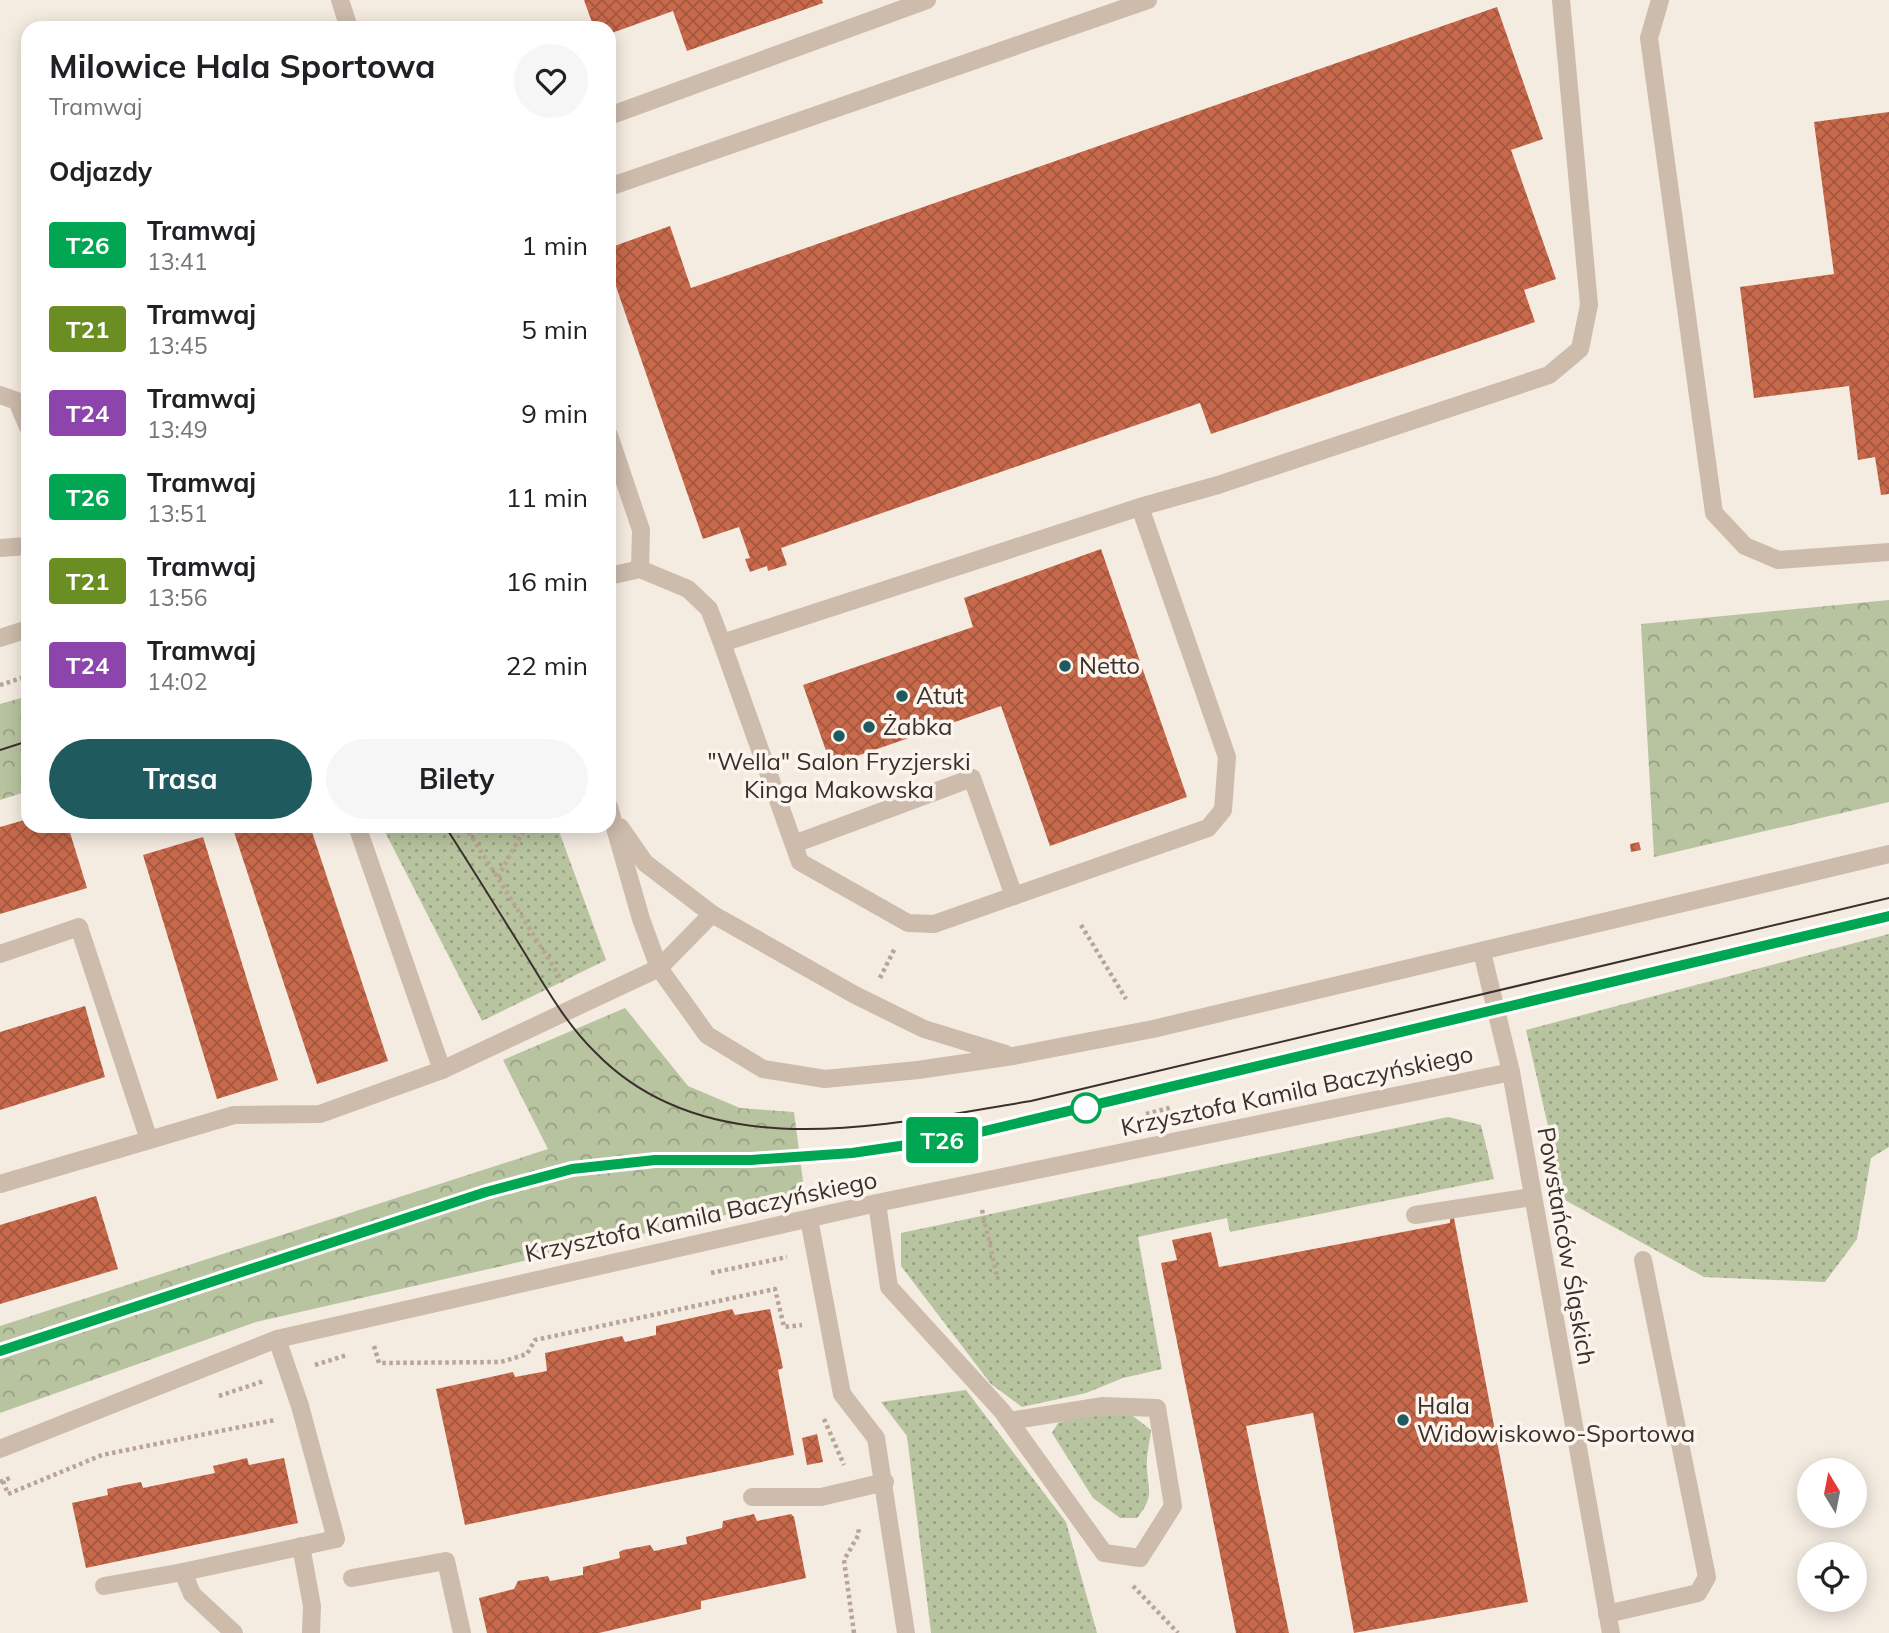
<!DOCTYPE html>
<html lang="pl">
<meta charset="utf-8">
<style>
:root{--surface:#fff;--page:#f6f6f6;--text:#202124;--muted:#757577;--accent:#1f5a5e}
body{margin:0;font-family:Mulish,sans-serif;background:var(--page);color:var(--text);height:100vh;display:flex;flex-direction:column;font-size:26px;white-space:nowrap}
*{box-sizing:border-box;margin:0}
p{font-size:23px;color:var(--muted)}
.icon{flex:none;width:38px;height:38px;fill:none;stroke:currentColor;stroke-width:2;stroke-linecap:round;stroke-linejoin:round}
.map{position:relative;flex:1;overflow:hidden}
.side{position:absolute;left:21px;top:21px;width:595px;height:812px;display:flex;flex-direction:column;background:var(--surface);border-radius:21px;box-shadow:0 4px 18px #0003}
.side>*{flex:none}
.badge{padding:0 14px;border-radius:5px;font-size:24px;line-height:46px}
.needle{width:46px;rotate:350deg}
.buttons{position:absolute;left:1797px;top:1458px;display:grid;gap:14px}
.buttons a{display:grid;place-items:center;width:70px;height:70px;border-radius:50%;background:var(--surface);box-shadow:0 4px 18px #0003;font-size:35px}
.map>.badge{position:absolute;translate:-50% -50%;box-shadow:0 0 0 4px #fff}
h2{padding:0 28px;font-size:26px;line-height:63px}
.round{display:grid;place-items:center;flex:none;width:74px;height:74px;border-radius:37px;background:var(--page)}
.head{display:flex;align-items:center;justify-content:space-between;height:119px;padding:0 28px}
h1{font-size:33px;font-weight:700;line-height:52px}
.button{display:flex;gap:14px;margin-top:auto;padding:14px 28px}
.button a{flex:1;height:80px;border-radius:42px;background:var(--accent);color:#fff;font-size:28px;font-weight:700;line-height:80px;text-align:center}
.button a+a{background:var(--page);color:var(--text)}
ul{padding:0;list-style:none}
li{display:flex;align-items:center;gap:21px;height:84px;padding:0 28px}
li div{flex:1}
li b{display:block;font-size:26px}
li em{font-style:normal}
li .badge{min-width:77px;font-weight:700;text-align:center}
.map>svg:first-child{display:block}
.grass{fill:url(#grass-dots)}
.forest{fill:url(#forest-crowns)}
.building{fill:url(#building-cross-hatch)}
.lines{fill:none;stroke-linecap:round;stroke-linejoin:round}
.path{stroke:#b9a596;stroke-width:4.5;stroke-dasharray:3.5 3.5;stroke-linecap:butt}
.minor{stroke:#cdbbac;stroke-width:18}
.tram{stroke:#3b302b;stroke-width:2}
.line-casing{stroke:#fff;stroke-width:16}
.line{stroke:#00a651;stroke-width:10}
.poi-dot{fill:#1f5a5e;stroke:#fbf5ee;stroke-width:2.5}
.stop-dot{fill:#fff;stroke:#00a651;stroke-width:3.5}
.labels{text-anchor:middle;stroke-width:7;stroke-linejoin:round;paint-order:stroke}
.poi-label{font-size:24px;fill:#3b302b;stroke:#fbf5ee;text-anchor:start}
.street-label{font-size:24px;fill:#3b302b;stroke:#fbf5ee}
</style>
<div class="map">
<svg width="1889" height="1633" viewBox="0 0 1889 1633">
<defs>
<pattern id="grass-dots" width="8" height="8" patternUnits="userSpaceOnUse" patternTransform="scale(1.75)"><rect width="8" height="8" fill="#b8c4a0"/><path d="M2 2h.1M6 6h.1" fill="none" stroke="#97a083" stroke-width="1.8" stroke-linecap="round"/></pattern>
<pattern id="forest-crowns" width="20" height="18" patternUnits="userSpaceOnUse" patternTransform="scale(1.75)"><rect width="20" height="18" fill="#b8c4a0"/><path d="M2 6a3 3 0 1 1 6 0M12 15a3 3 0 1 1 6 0" fill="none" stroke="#97a083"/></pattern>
<pattern id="building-cross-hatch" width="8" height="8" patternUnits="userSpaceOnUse" patternTransform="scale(1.75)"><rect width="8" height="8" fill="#c8694b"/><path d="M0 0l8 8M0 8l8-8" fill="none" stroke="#a4573f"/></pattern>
</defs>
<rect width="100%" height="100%" fill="#f4ebe1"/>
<g class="grass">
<path d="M382,826H557L606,960L482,1021Z"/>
<path d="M1889,934V1147L1871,1158L1857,1239L1825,1282L1704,1277L1565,1200L1526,1030Z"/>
<path d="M1448,1117L1481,1125L1494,1179L1230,1232L1227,1218L1138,1237L1162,1369L1123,1378L1086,1393L1022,1407L991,1384L901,1266V1233Z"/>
<path d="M966,1390L1066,1522L1097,1633H931L907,1436L881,1402Z"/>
<path d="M1105,1410L1129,1413L1151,1430C1150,1439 1148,1449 1147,1458C1145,1486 1158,1493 1137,1518H1120L1093,1498L1052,1433L1058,1423Z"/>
</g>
<g class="forest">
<path d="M1889,600V802L1654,857L1641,624Z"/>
<path d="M28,696V791L0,800V704Z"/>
<path d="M625,1008L688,1086L740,1108L794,1112L805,1197L256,1322L0,1413V1326L548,1149L503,1060Z"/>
</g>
<g class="building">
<path d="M584,0H822L823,3L687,51L673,11L609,34V28H594Z"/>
<path d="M1497,7L1543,139L1511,150L1556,279L1524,290L1535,322L1211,434L1200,403L781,548L787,565L768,571L767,566L750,572L745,559L750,558L739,527L703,539L609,266V248L670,226L691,288Z"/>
<path d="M1889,112V494L1881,495L1875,457L1858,460L1849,386L1754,398L1740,287L1834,274L1814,122Z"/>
<path d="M1101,549L1187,797L1050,846L1001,706L831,765L803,685L973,627L964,598Z"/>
<path d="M28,819V826H68L87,888L0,914V827Z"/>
<path d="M232,826H310L388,1061L317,1084Z"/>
<path d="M203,837L278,1080L217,1099L143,855Z"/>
<path d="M1639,842L1641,850L1631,852L1630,844Z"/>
<path d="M85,1006L105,1077L0,1110V1032Z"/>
<path d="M96,1196L118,1269L0,1304V1225Z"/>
<path d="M1454,1218L1528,1602L1354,1633L1313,1413L1246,1426L1289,1633H1236L1161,1263L1177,1260L1172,1240L1211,1232L1219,1267L1450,1223V1219Z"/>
<path d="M732,1309L735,1315L770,1309L783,1368L778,1370L794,1455L465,1525L436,1389L513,1372L515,1377L547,1371L545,1353L622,1336L625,1342L656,1335V1326Z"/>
<path d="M817,1434L823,1462L807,1465L802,1438Z"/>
<path d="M247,1458L249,1465L284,1458L298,1523L86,1568L72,1503L108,1495L107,1489L120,1486L141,1482L143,1488L215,1473L213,1466Z"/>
<path d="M754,1514L757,1521L791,1514L794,1517L806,1578L701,1601V1609L599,1633H487L479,1598L514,1589L518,1581L548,1576L550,1581L583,1575V1567L620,1558L619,1552L623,1550L650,1545L654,1551L687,1544L686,1537L722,1528L723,1521Z"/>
</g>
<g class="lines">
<g class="path">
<path d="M0,685L28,676"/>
<path d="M465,826L563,982"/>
<path d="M498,877L526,826"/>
<path d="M1081,925L1126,999"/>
<path d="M880,978L895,948"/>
<path d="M1146,1114L1173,1107"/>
<path d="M982,1210L998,1280"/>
<path d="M711,1273L787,1257"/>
<path d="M374,1346L379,1363L501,1362L527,1354L535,1340L775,1289L784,1327L802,1325"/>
<path d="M315,1365L347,1355"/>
<path d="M219,1396L264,1381"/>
<path d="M824,1419L844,1465"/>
<path d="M3,1481L8,1494L102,1455L275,1420"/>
<path d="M0,1482L12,1477"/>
<path d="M1133,1586L1178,1633"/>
<path d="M854,1633L844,1560L859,1534L858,1528"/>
</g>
<g class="minor">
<path d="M340,0L349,28"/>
<path d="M1660,0L1649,38L1714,513L1745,546L1778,560L1889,552"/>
<path d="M609,116L927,0"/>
<path d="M609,187L1148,0"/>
<path d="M0,395L17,401L28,427"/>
<path d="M609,435L641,530L640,569"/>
<path d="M1140,507L1218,485L1549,375L1580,349L1589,305L1561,0"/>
<path d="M0,548L28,546"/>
<path d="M609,576L640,569L688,589L709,609L722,643L800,862L908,923L934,924L1208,828L1223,810L1227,757L1140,507L722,643"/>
<path d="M0,638L28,629"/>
<path d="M609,807L641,919L659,968L707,1035L763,1069L825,1079L918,1070L1013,1056L1153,1029L1889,854"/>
<path d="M357,826L442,1070"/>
<path d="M620,827L645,863L712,914L855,995L924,1029L1006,1054"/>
<path d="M794,844L972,778L1014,896"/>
<path d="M1482,952L1511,1072L1611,1633"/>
<path d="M0,954L79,927L149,1140"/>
<path d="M0,1184L234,1115L320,1114L442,1070L659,968L712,914"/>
<path d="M877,1203L889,1287L1002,1411L1104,1553L1140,1558L1173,1506L1157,1408L1103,1406L1009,1421"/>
<path d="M1415,1215L1532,1197"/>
<path d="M809,1219L842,1394L876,1438L906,1633"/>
<path d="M0,1449L277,1339L877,1203L1511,1072"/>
<path d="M752,1497H821L885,1482"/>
<path d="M301,1546L312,1606L311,1633"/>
<path d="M352,1578L446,1561L462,1633"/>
<path d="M104,1586L183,1572"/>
<path d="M1607,1614L1698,1593L1707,1577L1643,1260"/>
<path d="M234,1633L192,1594L183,1572L336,1539L300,1406L277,1339"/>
</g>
<g class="tram">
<path d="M0,750L28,741"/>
<path d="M445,826C472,868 498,910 524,952C545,986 566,1024 595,1052C708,1169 889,1124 1031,1101L1889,898"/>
<path d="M0,1352L486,1192L572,1169L655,1160H752L851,1153L955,1138L1889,916"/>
</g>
</g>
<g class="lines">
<defs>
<path id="line" d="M0,1351L486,1192L572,1169L655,1160H751L852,1153L955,1138L1889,916"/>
</defs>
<use href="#line" class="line-casing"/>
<use href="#line" class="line"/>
</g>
<g class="poi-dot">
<circle cx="1065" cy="666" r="7"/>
<circle cx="902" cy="696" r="7"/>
<circle cx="869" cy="727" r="7"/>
<circle cx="839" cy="736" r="7"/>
<circle cx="1403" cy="1420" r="7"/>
</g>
<circle class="stop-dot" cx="1086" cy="1108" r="14"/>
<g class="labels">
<g class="poi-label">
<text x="1079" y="674">Netto</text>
<text x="916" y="704">Atut</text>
<text x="883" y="735">Żabka</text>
<text x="839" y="770" text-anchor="middle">"Wella" Salon Fryzjerski<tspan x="839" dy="28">Kinga Makowska</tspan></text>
<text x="1417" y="1414">Hala<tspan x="1417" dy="28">Widowiskowo-Sportowa</tspan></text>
</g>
<g class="street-label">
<text transform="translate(1297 1091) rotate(-12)" y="8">Krzysztofa Kamila Baczyńskiego</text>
<text transform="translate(701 1217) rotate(-12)" y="8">Krzysztofa Kamila Baczyńskiego</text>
<text transform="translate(1566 1246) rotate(80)" y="8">Powstańców Śląskich</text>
</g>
</g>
</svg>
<div class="buttons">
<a><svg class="needle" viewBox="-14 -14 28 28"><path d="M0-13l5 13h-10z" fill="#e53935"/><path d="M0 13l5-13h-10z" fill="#757577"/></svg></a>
<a><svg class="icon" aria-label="locate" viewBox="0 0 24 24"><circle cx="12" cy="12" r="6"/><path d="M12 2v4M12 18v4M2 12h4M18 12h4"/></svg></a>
</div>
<b class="badge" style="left:942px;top:1140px;background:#00a651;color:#fff">T26</b>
<section class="side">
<div class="head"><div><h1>Milowice Hala Sportowa</h1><p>Tramwaj</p></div><a class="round"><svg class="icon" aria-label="heart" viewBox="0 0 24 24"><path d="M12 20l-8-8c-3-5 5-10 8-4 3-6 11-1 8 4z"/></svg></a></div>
<h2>Odjazdy</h2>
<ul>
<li><span class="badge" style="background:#00a651;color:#fff">T26</span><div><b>Tramwaj</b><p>13:41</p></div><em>1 min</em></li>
<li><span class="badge" style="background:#6b8e23;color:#fff">T21</span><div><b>Tramwaj</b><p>13:45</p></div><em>5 min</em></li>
<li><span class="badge" style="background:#8e44ad;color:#fff">T24</span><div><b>Tramwaj</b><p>13:49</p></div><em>9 min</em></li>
<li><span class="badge" style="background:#00a651;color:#fff">T26</span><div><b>Tramwaj</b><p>13:51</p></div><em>11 min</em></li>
<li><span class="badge" style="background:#6b8e23;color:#fff">T21</span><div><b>Tramwaj</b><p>13:56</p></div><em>16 min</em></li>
<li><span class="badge" style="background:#8e44ad;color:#fff">T24</span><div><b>Tramwaj</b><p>14:02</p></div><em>22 min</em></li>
</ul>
<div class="button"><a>Trasa</a><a>Bilety</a></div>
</section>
</div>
